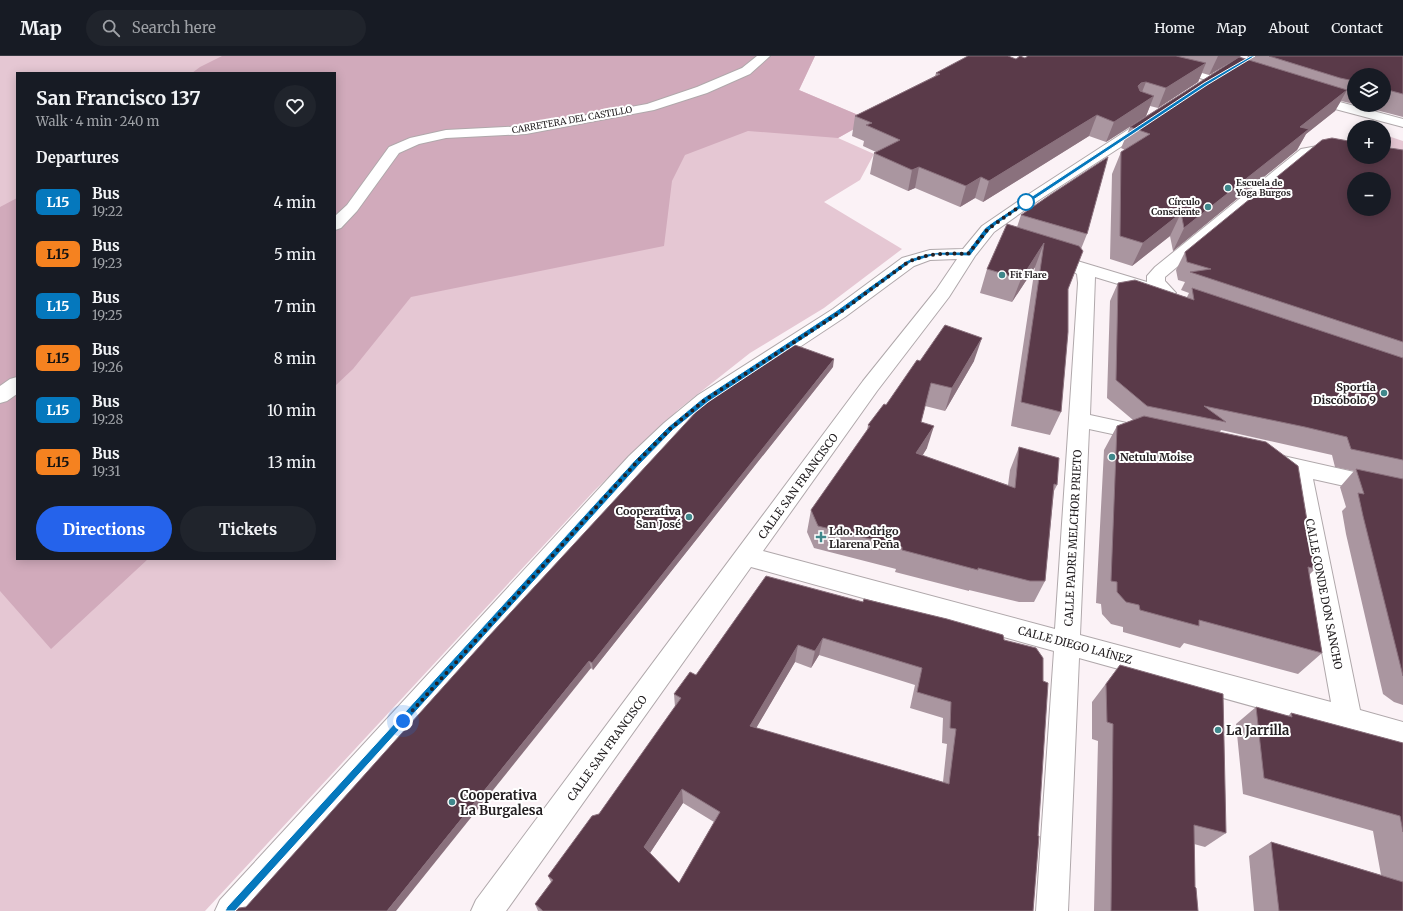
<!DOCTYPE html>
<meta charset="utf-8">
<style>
:root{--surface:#171b24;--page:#20242c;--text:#f1f3f6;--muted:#9ea1a6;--line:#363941;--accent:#2563eb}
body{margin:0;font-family:Merriweather,serif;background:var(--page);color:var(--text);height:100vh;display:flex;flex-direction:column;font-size:15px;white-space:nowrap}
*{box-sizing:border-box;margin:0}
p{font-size:13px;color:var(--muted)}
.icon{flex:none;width:22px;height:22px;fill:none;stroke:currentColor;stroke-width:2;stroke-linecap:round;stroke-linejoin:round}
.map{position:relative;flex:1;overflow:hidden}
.panel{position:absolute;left:16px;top:16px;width:320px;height:488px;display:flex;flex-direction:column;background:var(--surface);border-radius:0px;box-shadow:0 2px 10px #0003}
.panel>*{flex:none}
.badge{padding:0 8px;border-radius:6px;font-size:14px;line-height:26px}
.controls{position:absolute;left:1347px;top:12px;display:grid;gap:8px}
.controls a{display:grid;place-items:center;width:44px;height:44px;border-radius:50%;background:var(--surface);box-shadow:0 2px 10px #0003;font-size:20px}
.you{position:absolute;width:20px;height:20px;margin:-10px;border:3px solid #fff;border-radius:50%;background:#1a73e8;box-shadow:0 0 0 6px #1a73e833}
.map>.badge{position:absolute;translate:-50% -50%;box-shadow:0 0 0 2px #fff}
h2{padding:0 20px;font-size:15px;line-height:36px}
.round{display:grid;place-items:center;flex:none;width:42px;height:42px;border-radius:21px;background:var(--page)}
.summary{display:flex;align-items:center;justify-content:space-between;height:68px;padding:0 20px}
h1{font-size:19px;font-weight:700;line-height:30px}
.primary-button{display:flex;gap:8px;margin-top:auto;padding:8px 20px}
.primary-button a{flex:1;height:46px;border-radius:24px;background:var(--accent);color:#fff;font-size:16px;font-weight:700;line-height:46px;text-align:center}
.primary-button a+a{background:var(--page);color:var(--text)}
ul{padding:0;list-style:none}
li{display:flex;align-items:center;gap:12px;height:52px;padding:0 20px}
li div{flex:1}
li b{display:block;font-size:15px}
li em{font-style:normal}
li .badge{min-width:44px;font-weight:700;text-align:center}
header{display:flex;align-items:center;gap:24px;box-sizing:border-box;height:56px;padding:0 20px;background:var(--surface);border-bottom:1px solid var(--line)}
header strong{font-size:19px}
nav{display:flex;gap:22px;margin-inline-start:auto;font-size:14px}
.search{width:280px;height:36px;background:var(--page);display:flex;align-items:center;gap:10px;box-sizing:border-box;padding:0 14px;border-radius:22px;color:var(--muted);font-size:15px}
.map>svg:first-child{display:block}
.green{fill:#e5c7d3;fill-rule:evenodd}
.forest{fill:#d1aabb}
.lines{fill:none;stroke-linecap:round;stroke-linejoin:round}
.minor-casing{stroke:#b0a8ab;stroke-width:2}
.minor{fill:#fff;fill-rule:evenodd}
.wall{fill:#aa96a0;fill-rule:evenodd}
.shaded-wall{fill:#8a717d}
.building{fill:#5a3a49;stroke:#8a717d;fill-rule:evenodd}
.line{fill:#0578bd;stroke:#fff}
.walk{stroke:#242022;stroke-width:4;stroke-dasharray:0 7.2}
.poi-dot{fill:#3f878b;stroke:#fff;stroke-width:1.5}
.stop-dot{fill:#fff;stroke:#0578bd;stroke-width:2}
.labels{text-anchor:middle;stroke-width:4;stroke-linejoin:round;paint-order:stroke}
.far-street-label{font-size:9px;fill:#242022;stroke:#fff}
.far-poi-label{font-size:9px;font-weight:bold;fill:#242022;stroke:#fff;text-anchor:start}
.poi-label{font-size:11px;font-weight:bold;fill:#242022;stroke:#fff;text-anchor:end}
.street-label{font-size:11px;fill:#242022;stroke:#fff}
.near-poi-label{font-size:13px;font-weight:bold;fill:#242022;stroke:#fff;text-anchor:start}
</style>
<header>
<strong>Map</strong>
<div class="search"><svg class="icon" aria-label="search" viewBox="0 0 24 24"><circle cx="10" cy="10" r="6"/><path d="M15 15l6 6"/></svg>Search here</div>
<nav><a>Home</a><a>Map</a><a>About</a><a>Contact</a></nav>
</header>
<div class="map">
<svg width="1403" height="855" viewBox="0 0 1403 855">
<rect width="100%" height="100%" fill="#fbf2f6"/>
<g class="green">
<path d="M0,0H815L799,34L870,64L838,82L874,98L860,124L824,146L902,193L824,252L750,297L679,353L594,435L205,855H0ZM17,17H335V503H17Z"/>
<path d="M1388,80L1403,85V95L1384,89V84Z"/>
</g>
<g class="forest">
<path d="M222,0H815L799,34L870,64L838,82L748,75L685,99L672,125L664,190L411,241L353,313L335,330V17H192L200,11Z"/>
<path d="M17,142V503H148L51,593L0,535V151Z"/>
</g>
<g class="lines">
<defs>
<g id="minor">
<path d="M757,0H770L750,18L707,37L654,54L526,78L446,82L419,88L399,97L357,155L341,172L335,174V160L347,149L389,91L410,82L446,74L526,70L647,48L697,31L742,12Z"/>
<path d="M1154,0H1166L1167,3L1219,20L1221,23L1219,26L1215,27L1157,8Z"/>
<path d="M1310,38L1403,63V71L1305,45L1304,42L1305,39Z"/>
<path d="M1151,61L1156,62L1158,65L1156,68L1039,144L994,176L975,200L949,241L877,335L763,495L1055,573L1078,227L1077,218L1066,209L1068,205L1074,204L1147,226V220L1155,211L1301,93L1323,89L1354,94V101H1359C1343,105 1327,93 1311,99L1165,221V225L1176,237L1173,241L1167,242L1161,241L1095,221L1090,359L1145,371L1152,373L1155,378L1152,383L1145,385L1089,373L1080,579L1331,646L1290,418L1262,411L1259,405L1262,399L1270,397L1403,427V443L1313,423L1360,654L1403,666V692L1079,602L1068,855H1036L1054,595L751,511L506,855H471L476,844L863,325L936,234L957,203L930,204L914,210L845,261L712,349L678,377L645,412L252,855H215L220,844L629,400L664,367L698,339L833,253L902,202L930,194L963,193L982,170L1029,138L1146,62Z"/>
<path d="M17,321V338L7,345L0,347V330L10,323Z"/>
</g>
</defs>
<use href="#minor" class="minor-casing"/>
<use href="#minor" class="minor"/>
</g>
<g class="wall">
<path d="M1028,0H1241L1209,19L1202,17L1198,26L1158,52L1150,50L1146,60L1246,4L1248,0H1403V61L1357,49H1384V19H1354V48L1341,45L1335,55L1306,78L1297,94L1173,195L1170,180L1132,210L1110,203L1112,118L1121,96L1125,94L1121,92L1130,71L1106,86L1089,80L983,146L975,142L960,151L915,132L908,135L870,118L874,97L876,96L863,90L864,85L852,80L855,60L935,20L936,17L1025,2Z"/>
<path d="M1403,94V649L1394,646L1383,638L1346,478L1342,455L1346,451L1340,431L1354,415L1335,411L1332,399L1221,374L1220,376L1315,513L1309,519L1322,597L1298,618L1184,587L1180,592L1123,576V571L1111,568L1102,558L1101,548L1096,547L1104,394L1117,370L1133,364L1107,342L1110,245L1118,227L1187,241L1189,237L1181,234L1185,226L1178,224L1176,214L1185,196Z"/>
<path d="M1021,159L1087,178L1081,193L1068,233L1061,356L1050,379L1011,370L1035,211L1012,246L980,237L987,213L1017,171Z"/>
<path d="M920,305H974L945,355L925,350L921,366L927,392L922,400L1008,429L1010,414L1019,391L1057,429L1054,435L1045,525L1034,546H1019L969,534V535L895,516L896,513L814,492L807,476L811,454L867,375L868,369L886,349Z"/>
<path d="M833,311L593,614L591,612L246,851Z"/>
<path d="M864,543L947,563L1038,780L1033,855H538L535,848L551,826L548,820L599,758L675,651L674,638L863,546ZM819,599L915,629L910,652L943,662L942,687L947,688L943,726L756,672L795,606L811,612ZM683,747L714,766L679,827L650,797Z"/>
<path d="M1120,609L1226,777L1205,791L1194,788L1195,831L1198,855H1094L1098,685L1092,683V646Z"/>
<path d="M1256,651L1288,660L1291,657L1403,687V855H1254L1249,800L1271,786L1381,819L1373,775L1243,738L1236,668Z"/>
</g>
<g class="shaded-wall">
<path d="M1218,0H1241L1209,19Z"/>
<path d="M1206,7L1198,26L1158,52L1166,32Z"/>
<path d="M1146,26L1138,46V30L1141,27Z"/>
<path d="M1347,34L1335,55L1306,78L1297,94L1173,195L1184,172L1300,71Z"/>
<path d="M1154,40L1146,60L1106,86L1114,66Z"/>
<path d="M1097,59L1089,80L983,146L989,125Z"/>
<path d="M919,111L915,132L908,135L912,114Z"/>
<path d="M981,121L975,142L960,151L966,130Z"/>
<path d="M1181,157L1170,180L1132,210L1143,187Z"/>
<path d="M1044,187L1035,211L1012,246L1021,223Z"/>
<path d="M982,282L974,305L945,355L952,332Z"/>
<path d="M834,303L833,311L593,614L592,607Z"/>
<path d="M934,370L927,392L910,420L916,397Z"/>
<path d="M823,582L819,599L811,612L815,595Z"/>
<path d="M798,589L795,606L748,686L750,670Z"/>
<path d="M589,605L591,612L396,855H387Z"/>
<path d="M682,733L683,747L646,803L644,791Z"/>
</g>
<g class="building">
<path d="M968,0H1008L1016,3L1020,0L1025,2L1028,0H1176L1206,7L1166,32L1146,26L1141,27L1138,30L1140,35L1154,40L1114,66L1097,59L989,125L981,121L966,130L919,111L912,114L874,97L900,84L866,69L872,67L855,60L940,18L936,17Z"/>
<path d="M1269,0H1403V38L1384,33V19H1354V25L1340,22Z"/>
<path d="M1239,1L1347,34L1300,71L1309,73L1184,172L1181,157L1143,187L1120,180L1121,96L1150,78L1130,71Z"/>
<path d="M1332,82L1354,86V101H1384V91L1403,94V286L1190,216L1211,213L1187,206L1185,196L1322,84ZM1354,123H1384V153H1354Z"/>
<path d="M1108,101L1087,178L1021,159L1050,139Z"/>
<path d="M1007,168L1079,190L1083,195L1068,233V276L1061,356L1021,346L1044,187L1021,223L987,213Z"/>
<path d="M1135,224L1194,244L1192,232L1403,302V404L1351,393L1347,381L1305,371L1204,350L1226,366L1147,350L1116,324L1118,227Z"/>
<path d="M945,269L982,282L952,332L931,327L921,366L934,370L916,397L1015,432L1019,391L1059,402L1057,429L1054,428L1045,525H1030L978,512V514L902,494V491L818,470L811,454L870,370L868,369L884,348L886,349L917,304L920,305Z"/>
<path d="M795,289L834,303L592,607L589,605L387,855H236L239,852L246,851L488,581L696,356L713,342Z"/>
<path d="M1144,360L1266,386L1298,410L1315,513L1308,511L1322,597L1199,564V570L1140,554L1139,549L1126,546L1117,536V526L1111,525L1117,370Z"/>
<path d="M1356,413L1403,423V620L1363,460L1358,437L1364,438Z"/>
<path d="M766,520L863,546L864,543L947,563L1003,579L1004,584L1036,592L1043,602V625L1048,627L1038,780H1039L1033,855H543L535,848L553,824L548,820L592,760L599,758L681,642L674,638L690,616L696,619ZM823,582L922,612L917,636L951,646L950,672L956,673L949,728L750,670L798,589L815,595ZM682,733L720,756L679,827L644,791Z"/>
<path d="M1120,609L1223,638L1226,777L1194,769L1195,831L1196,832L1198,855H1111L1113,668L1107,666L1106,628Z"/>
<path d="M1256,651L1292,661L1291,657L1403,687V776L1400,760L1264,722Z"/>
<path d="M1271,786L1403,826V855H1279Z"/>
</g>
<path class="line" d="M1251,0H1255L1207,29L997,168L990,174L970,200L935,199L910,207L841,258L708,346L673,374L640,408L235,855H225L227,851L635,404L668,371L703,342L836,255L906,205C929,195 942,196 967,196L985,172L993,166L1204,27Z"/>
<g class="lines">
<path class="walk" d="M403,665L637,406L671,372L705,344L839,257L908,206C928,197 947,197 968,198L988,173L1026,146"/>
</g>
<g class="poi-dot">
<circle cx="1228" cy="132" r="4"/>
<circle cx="1208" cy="151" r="4"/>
<circle cx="1002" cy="219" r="4"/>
<circle cx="1384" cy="337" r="4"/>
<circle cx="1112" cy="401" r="4"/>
<circle cx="689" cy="461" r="4"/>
<path d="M819 475h4v4h4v4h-4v4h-4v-4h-4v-4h4z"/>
<circle cx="1218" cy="674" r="4"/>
<circle cx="452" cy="746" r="4"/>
</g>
<circle class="stop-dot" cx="1026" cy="146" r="8"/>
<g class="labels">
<g class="far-street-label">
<text transform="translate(572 64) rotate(-10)" y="3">CARRETERA DEL CASTILLO</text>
</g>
<g class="far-poi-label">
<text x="1236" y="130">Escuela de<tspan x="1236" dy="10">Yoga Burgos</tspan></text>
<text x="1200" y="149" text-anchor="end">Círculo<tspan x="1200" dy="10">Consciente</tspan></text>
<text x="1010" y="222">Fit Flare</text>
</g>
<g class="poi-label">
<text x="1376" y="335">Sportia<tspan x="1376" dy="13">Discóbolo 9</tspan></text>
<text x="1120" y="405" text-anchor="start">Netulu Moise</text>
<text x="681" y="459">Cooperativa<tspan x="681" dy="13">San José</tspan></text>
<text x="829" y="479" text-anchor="start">Ldo. Rodrigo<tspan x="829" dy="13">Llarena Peña</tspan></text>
</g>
<g class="street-label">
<text transform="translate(798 430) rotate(-54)" y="4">CALLE SAN FRANCISCO</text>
<text transform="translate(1073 482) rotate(-87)" y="4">CALLE PADRE MELCHOR PRIETO</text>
<text transform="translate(1324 538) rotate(79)" y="4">CALLE CONDE DON SANCHO</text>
<text transform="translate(1075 589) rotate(15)" y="4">CALLE DIEGO LAÍNEZ</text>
<text transform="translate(607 692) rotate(-54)" y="4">CALLE SAN FRANCISCO</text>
</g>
<g class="near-poi-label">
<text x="1226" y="679">La Jarrilla</text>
<text x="460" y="744">Cooperativa<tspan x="460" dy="15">La Burgalesa</tspan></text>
</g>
</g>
</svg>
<div class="controls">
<a><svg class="icon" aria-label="layers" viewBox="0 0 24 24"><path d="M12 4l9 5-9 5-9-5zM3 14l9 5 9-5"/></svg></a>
<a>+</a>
<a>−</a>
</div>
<div class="you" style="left:403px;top:665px"></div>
<section class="panel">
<div class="summary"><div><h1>San Francisco 137</h1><p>Walk · 4 min · 240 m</p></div><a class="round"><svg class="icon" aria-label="heart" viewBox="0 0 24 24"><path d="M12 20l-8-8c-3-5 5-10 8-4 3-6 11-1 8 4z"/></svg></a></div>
<h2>Departures</h2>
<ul>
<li><span class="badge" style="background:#0578bd;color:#fff">L15</span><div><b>Bus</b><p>19:22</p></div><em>4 min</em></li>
<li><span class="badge" style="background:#f58220;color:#111">L15</span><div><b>Bus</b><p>19:23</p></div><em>5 min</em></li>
<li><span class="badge" style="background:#0578bd;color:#fff">L15</span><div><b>Bus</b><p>19:25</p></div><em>7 min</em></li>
<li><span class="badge" style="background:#f58220;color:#111">L15</span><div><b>Bus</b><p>19:26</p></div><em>8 min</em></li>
<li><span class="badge" style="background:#0578bd;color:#fff">L15</span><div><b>Bus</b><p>19:28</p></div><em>10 min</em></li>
<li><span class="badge" style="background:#f58220;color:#111">L15</span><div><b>Bus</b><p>19:31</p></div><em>13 min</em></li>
</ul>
<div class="primary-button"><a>Directions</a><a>Tickets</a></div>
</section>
</div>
